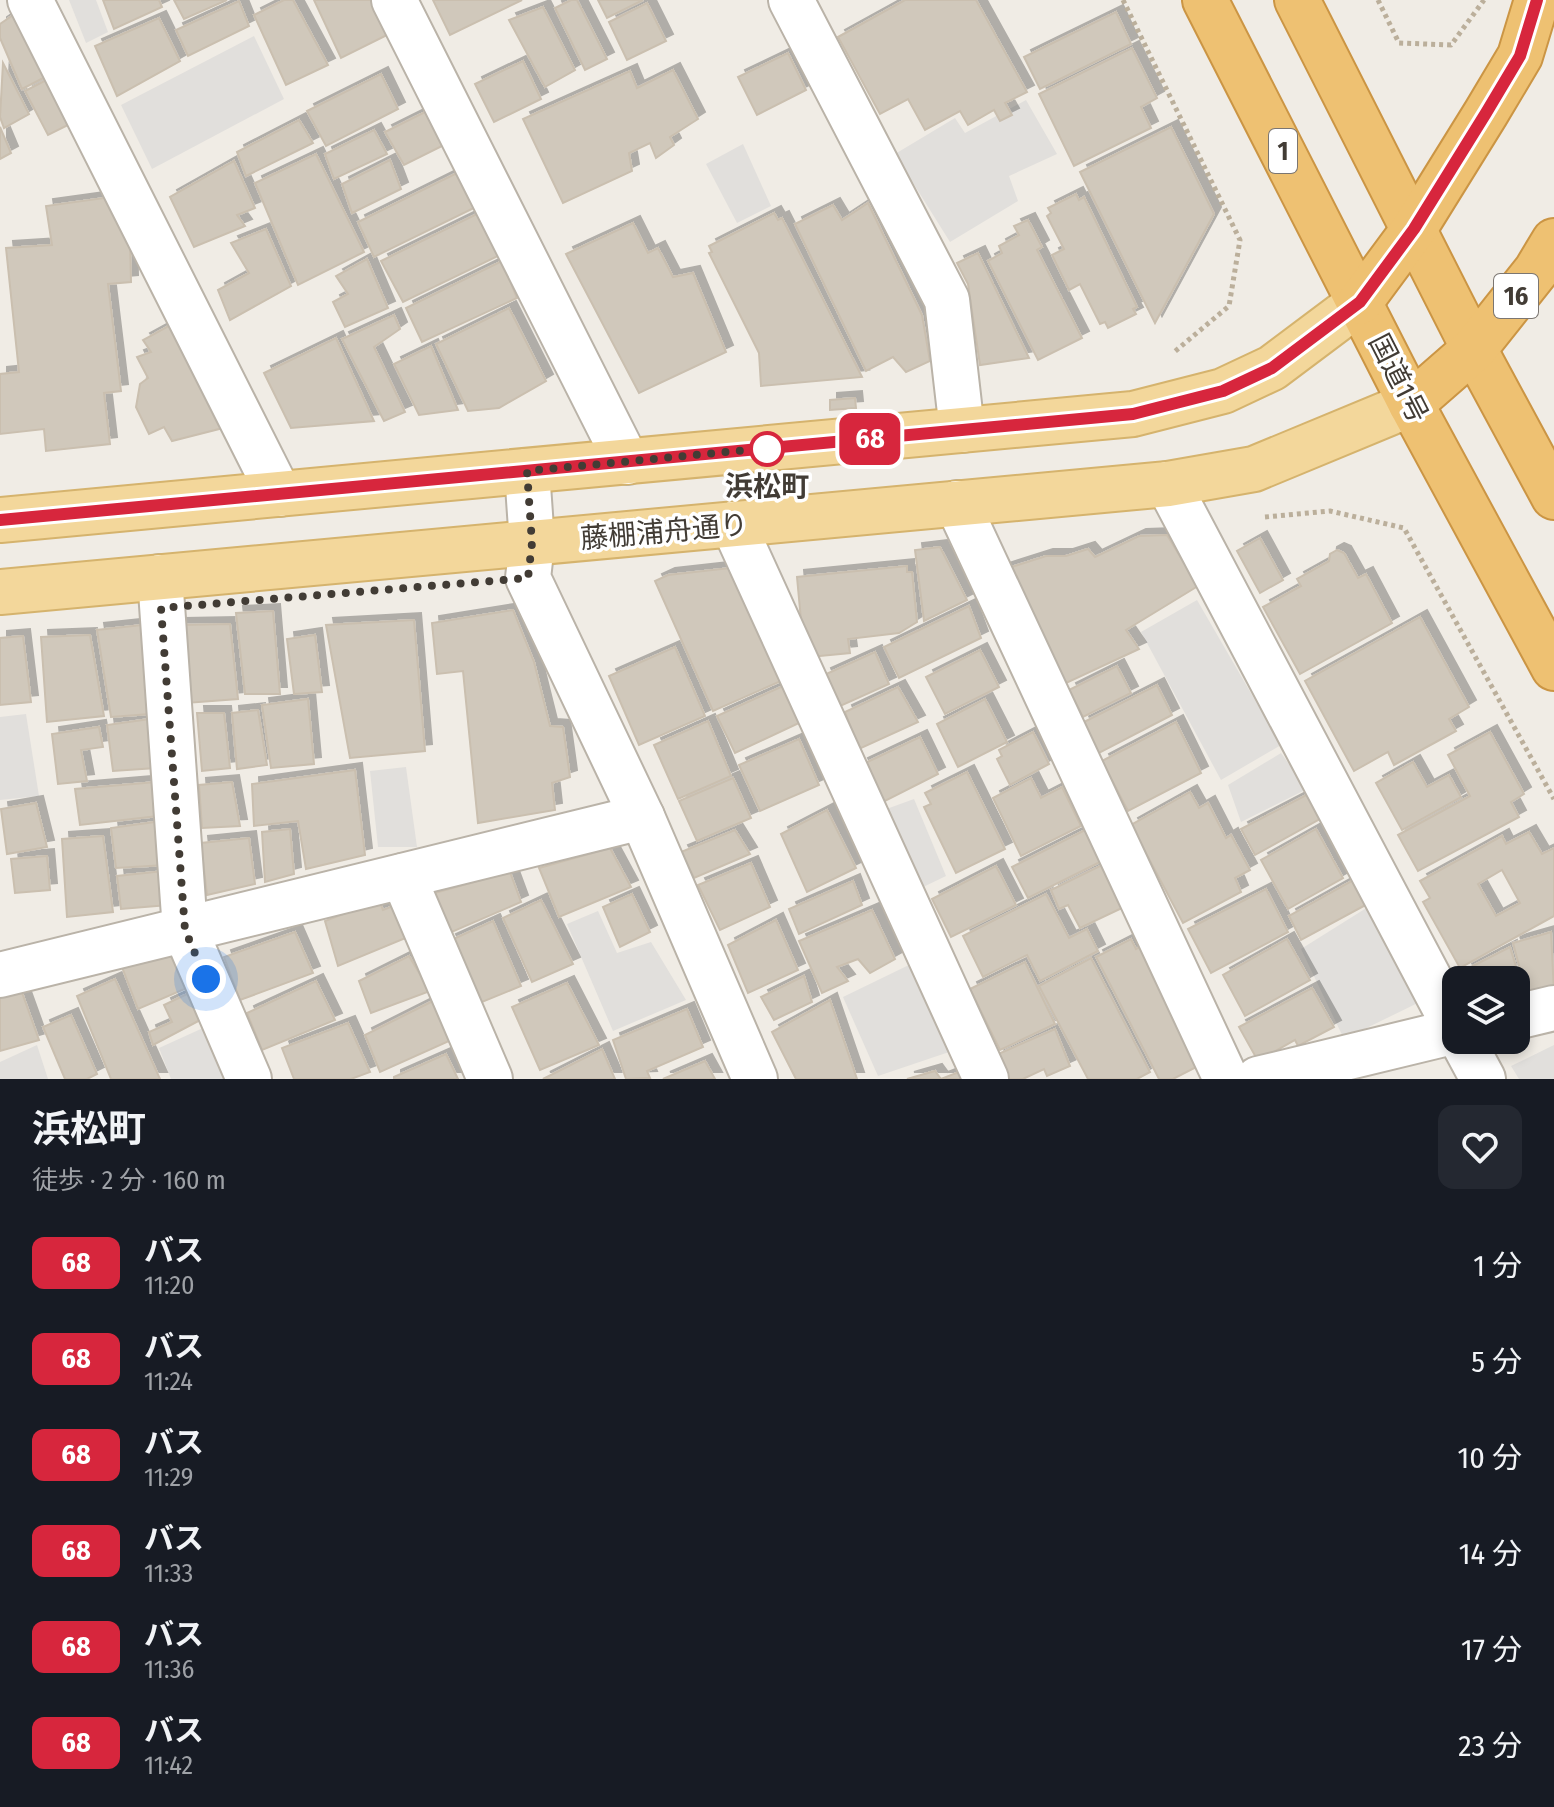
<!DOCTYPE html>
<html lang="ja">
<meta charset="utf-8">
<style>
:root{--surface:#171b24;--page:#242831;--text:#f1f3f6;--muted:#9ea1a6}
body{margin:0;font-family:"Fira Sans Condensed","Noto Sans JP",sans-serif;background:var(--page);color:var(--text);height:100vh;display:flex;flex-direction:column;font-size:30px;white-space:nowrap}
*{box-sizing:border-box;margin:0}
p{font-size:26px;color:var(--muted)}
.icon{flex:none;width:44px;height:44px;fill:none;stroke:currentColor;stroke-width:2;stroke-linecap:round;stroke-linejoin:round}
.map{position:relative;height:1079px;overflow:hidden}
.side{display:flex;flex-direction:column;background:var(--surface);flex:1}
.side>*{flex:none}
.badge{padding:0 16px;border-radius:12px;font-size:28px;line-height:52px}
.buttons{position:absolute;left:1442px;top:966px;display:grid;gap:16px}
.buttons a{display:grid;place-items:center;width:88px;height:88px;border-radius:16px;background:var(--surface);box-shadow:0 4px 12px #0003;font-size:40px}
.you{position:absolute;width:40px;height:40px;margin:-20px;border:6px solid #fff;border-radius:50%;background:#1a73e8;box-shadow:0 0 0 12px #1a73e833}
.map>.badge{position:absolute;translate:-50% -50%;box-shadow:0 0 0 4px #fff}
.round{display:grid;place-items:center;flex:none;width:84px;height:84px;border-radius:16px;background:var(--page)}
.headline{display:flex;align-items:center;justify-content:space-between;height:136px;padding:0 32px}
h1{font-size:38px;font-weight:700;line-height:60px}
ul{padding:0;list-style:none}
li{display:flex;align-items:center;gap:24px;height:96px;padding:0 32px}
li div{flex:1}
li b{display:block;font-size:30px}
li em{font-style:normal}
li .badge{min-width:88px;font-weight:700;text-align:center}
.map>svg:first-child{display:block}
.parking{fill:#e1dfdc}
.building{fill:#d0c8bb;stroke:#cabfaf;stroke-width:2;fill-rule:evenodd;filter:url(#shadow)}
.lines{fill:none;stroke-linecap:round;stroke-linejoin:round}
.minor-casing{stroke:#bab3a8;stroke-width:48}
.major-casing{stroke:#d5b36d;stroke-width:48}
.highway-casing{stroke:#cb9544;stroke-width:48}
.path{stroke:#bbaf9b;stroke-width:5;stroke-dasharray:4 4;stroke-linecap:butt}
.minor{stroke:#fff;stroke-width:44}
.major{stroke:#f3d79b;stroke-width:44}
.highway{stroke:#eec172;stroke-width:44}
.line-casing{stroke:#fff;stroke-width:18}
.line{stroke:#d7263d;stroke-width:12}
.walk{stroke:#423c35;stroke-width:8;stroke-dasharray:0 14.4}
.stop-dot{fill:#fff;stroke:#d7263d;stroke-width:4}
.labels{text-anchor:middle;stroke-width:7;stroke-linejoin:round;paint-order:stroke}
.shield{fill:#fff;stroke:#7b7672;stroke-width:2}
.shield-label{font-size:26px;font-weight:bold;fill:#423c35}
.street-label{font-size:28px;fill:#423c35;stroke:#fff}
.stop-label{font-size:28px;font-weight:bold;fill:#423c35;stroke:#fff}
</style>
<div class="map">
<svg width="1554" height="1079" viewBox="0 0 1554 1079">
<defs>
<filter id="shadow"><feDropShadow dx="7" dy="-7" stdDeviation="0" flood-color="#0004"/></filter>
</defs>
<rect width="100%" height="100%" fill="#f0ece5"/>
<g class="parking">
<path d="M69,0H96L108,32L86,43Z"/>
<path d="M254,36L284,99L152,169L121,105Z"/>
<path d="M1026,100L1057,154L1009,176L1018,201L950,242L895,154L955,118L965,133Z"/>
<path d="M743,144L771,206L737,223L706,164Z"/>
<path d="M1197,600L1281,745L1221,780L1141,632Z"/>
<path d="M26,714L39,796L0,800V717Z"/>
<path d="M1281,753L1307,789L1241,822L1228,785Z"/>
<path d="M406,767L417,847H378L370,771Z"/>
<path d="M914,799L946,876L921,888L881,811Z"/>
<path d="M1368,907L1426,999L1344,1039L1301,949Z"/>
<path d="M598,911L617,953L651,942L686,1000L613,1031L567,924Z"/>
<path d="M911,964L952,1051L878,1076L843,997Z"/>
<path d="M203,1028L230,1079H171L159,1048Z"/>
<path d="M37,1045L48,1079H0V1062Z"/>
<path d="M1554,1045V1079H1519L1511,1066Z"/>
</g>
<g class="building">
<path d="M103,0H159L162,7L114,29Z"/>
<path d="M174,0H227L184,19Z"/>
<path d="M284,0H293L328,65L286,85L254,15Z"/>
<path d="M314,0H378L395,31L341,58Z"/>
<path d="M433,0H522L450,35Z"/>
<path d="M571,0H577L607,59L585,70L555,8Z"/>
<path d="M598,0H643L607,18Z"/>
<path d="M905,0H976L1027,92L1005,103L1012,115L1000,121L994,110L968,125L960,111L925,130L908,99L880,114L838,37Z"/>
<path d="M239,1L249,26L188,56L176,30Z"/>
<path d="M647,3L666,41L627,60L609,22Z"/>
<path d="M543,7L575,70L545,87L509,20Z"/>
<path d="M19,11L53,73L22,89L0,38V24Z"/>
<path d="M1116,12L1131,44L1040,89L1024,57Z"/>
<path d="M159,18L180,61L117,96L95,46Z"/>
<path d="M1132,48L1157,98L1141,107L1151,128L1074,166L1039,94Z"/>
<path d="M788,53L806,90L757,115L738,77Z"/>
<path d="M523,61L541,99L494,122L475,84Z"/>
<path d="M3,63L29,114L4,128L0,117Z"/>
<path d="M673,70L698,119L670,137L674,145L656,158L650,143L629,153L632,171L563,203L523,119L630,71L637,88Z"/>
<path d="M381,74L398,109L326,146L307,111Z"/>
<path d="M56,75L78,120L48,135L25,91Z"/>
<path d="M435,107L452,141L404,165L385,132Z"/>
<path d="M299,120L313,143L246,176L237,152Z"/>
<path d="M0,127L11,153L0,159Z"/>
<path d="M1171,127L1214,214L1155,323L1080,172Z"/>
<path d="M374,130L387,154L334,179L325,154Z"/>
<path d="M316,154L364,252L298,285L255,183Z"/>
<path d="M390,160L401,189L352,213L342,184Z"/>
<path d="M234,161L255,208L237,215L245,226L194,247L170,197Z"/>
<path d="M465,169L482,204L374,257L358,222Z"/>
<path d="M1076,194L1079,200L1084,197L1137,307L1133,309L1136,314L1108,328L1105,322L1100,324L1080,284L1069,290L1052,255L1064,249L1047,216L1051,213L1048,208Z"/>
<path d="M111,197L130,243L131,282L108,284L121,391L104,393L110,444L46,451L44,429L0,434V374L19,372L6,248L52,245L46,206Z"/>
<path d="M868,203L922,315L930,361L906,372L893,357L866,371L795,224L833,205L842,220Z"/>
<path d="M485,210L504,253L403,302L381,261Z"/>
<path d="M774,213L778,220L782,218L862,377L761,386L759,353L709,253L712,252L709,246Z"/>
<path d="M1028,220L1042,247L1037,250L1082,338L1038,360L988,261L1002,253L999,246L1019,235L1014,226Z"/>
<path d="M633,223L648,253L658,248L673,277L693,273L726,352L639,393L566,254Z"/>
<path d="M266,229L291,286L230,320L218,290L249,273L231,243Z"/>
<path d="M978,253L1029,358L980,365L968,284L957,263Z"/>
<path d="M367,259L388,308L345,327L333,302L348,294L336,276Z"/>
<path d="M502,261L517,298L422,342L406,308Z"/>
<path d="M509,308L546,381L499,408L468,411L436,344Z"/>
<path d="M394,315L400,329L374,347L405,412L384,421L342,339Z"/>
<path d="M174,323L227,427L172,441L164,427L149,434L136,407L140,384L148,378L137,357L151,352L143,340Z"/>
<path d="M336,338L374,421L291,428L264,373Z"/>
<path d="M431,346L458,410L419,415L394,364Z"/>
<path d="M855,398L856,408L830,410V400Z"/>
<path d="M1167,535L1198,586L1126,630L1139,649L1064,684L1002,570L1046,556H1066L1088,549L1095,557L1139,536Z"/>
<path d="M1260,538L1283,580L1260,593L1237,551Z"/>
<path d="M940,547L967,600L924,621L915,550Z"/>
<path d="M1337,550L1344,553L1358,578L1366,574L1392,623L1300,674L1263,607L1301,586L1297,579L1329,561L1330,554Z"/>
<path d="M907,566V572H912L917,622L899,633L848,639L850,653L810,657L807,631H802L797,577Z"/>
<path d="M730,568L781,681L713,711L655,581L668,575Z"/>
<path d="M969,606L981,638L899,678L884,647Z"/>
<path d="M513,610L534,662L550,726L563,727L570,777L552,783L555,810L478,823L463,671L437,674L432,623Z"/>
<path d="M273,611L280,694H245L236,613Z"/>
<path d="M1420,617L1469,707L1449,719L1456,731L1394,765L1388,752L1354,771L1305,681Z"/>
<path d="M414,620L425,751L350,758L326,625Z"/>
<path d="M230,624L238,699L186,703L178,625Z"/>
<path d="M142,625L150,714L111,717L97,630Z"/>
<path d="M90,635L104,716L47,722L41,637Z"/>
<path d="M315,635L322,692L294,694L287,639Z"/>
<path d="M23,636L31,702L0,705V638Z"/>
<path d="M675,647L705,716L639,745L609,676Z"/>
<path d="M980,650L999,687L945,714L926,677Z"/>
<path d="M875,652L889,684L838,707L824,675Z"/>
<path d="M1117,666L1131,693L1083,717L1069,690Z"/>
<path d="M1157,685L1172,715L1097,754L1082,723Z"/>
<path d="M783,686L799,723L735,753L717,716Z"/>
<path d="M898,687L918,722L859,749L845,712Z"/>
<path d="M308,699L314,764L271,768L262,705Z"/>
<path d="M985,699L1007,742L958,767L937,724Z"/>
<path d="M258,710L267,765L237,769L232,713Z"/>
<path d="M197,713H224L230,768L202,771Z"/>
<path d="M150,719L156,768L113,771L107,725Z"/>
<path d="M708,721L731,776L678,799L654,745Z"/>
<path d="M1176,722L1201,773L1128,811L1102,761Z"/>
<path d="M99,727L103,747L81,750L87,781L58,784L52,734Z"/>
<path d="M1033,732L1049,764L1010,785L997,759L1002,756L999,750Z"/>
<path d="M1490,732L1524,794L1511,802L1519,817L1418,871L1398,835L1470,796L1448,755Z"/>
<path d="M920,737L938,774L881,803L861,765Z"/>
<path d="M799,739L819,785L760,811L739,765Z"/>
<path d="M1413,762L1427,787L1449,775L1461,797L1402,830L1376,783Z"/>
<path d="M355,770L365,855L306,869L298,821L254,826L252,784Z"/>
<path d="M967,772L1005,849L956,873L924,807L931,804L925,793Z"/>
<path d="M733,778L751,818L697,841L679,801Z"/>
<path d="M1031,778L1041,798L1062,787L1081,826L1021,856L993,798Z"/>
<path d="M156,782L158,816L80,825L75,789Z"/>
<path d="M232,782L240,826L202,828L199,785Z"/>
<path d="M1314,791L1327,815L1255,855L1241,829Z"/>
<path d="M1190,792L1199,808L1208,803L1226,838L1231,835L1250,870L1235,878L1241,892L1183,923L1131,825Z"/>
<path d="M36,803L47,847L7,854L1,809Z"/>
<path d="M827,810L856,868L807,892L781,834Z"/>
<path d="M162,821L165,865L116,868L111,828Z"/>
<path d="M290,829L294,874L265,882L262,832Z"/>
<path d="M1316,829L1343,878L1288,909L1261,860Z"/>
<path d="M735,830L750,854L694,878L681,852Z"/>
<path d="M1085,830L1100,862L1028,898L1012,867Z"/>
<path d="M1529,832L1542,854L1554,848V916L1460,968L1423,902L1430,898L1420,881L1502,836L1506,844ZM1502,870L1520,903L1496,916L1478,884Z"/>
<path d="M103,836L113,912L67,917L62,839Z"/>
<path d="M249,838L255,884L207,895L201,843Z"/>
<path d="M610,848L631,887L559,917L539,868Z"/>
<path d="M47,856L50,890L15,893L11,859Z"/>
<path d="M751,863L770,907L720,930L698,885Z"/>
<path d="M1102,865L1122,908L1080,928L1068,905L1059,909L1051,890Z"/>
<path d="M996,866L1016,905L951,937L932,899Z"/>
<path d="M164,871L168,905L121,909L117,876Z"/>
<path d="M510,872L521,902L447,934L431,894Z"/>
<path d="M1361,876L1373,901L1301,940L1289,916Z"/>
<path d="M853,881L862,905L799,934L789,909Z"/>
<path d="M1266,889L1288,932L1211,973L1188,929Z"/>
<path d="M632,894L650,932L620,947L603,907Z"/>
<path d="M1046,894L1069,938L1087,929L1098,951L1040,981L1027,955L983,977L963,936Z"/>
<path d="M379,900L383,910L393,906L408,937L338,966L325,921Z"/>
<path d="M541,900L573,964L532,982L503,918Z"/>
<path d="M872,910L895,959L870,973L858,959L837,967L848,981L822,993L799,941Z"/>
<path d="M776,920L798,970L748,993L728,945Z"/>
<path d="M493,921L521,986L477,1004L449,941Z"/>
<path d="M295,932L313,973L240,1000L224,957Z"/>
<path d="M1551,932L1554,993L1516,1001V980H1491L1521,973L1513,943Z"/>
<path d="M1131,939L1136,949L1145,944L1206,1062L1173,1079H1159L1096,957Z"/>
<path d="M1287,939L1310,980L1245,1016L1223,975Z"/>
<path d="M1510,947L1517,970L1470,980L1465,970Z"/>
<path d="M175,952L194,985L138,1009L122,967Z"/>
<path d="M409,956L430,991L371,1013L359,981Z"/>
<path d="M1091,958L1150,1072L1137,1079H1088L1039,986Z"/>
<path d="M1025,962L1055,1024L1000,1050L970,989Z"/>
<path d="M804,976L812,1002L774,1020L761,997Z"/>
<path d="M115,979L160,1079H111L77,996Z"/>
<path d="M316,981L335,1020L262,1050L247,1013Z"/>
<path d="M567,983L599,1045L540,1070L512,1007Z"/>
<path d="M20,987L39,1040L0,1051V995Z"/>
<path d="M1312,988L1334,1027L1298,1046L1295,1040L1258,1061L1239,1027Z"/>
<path d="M189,993L204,1018L153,1045L149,1032L172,1022L164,1005Z"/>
<path d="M830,1000L857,1079H796L772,1032Z"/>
<path d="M433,1001L449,1041L380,1072L365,1035Z"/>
<path d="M687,1009L703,1047L647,1071L650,1078L626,1079L613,1040Z"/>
<path d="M71,1015L97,1074L87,1079H65L43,1027Z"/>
<path d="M348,1023L370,1072L351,1079H294L282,1048Z"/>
<path d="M1055,1029L1070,1066L1047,1076L1044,1069L1023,1079H1006L996,1055Z"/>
<path d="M602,1049L615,1079H543Z"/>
<path d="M446,1054L458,1079H394V1077Z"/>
<path d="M705,1061L715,1079H663Z"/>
<path d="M964,1070L967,1079H907L935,1071L941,1079Z"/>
</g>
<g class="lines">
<defs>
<g id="minor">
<path d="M30,0L279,494"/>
<path d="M394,0L627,462"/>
<path d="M791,0L947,300L962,430"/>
<path d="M527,471L532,543L528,578L642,817L755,1079"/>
<path d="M1168,484L1456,1029"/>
<path d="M957,503L1226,1079"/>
<path d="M733,524L986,1079"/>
<path d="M160,577L185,930L249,1079"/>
<path d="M403,876L490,1079"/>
<path d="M0,975L642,817"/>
<path d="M1516,1017L1554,1008"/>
<path d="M1462,1040L1483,1079"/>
<path d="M1258,1079L1456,1031"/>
</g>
<g id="major">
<path d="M0,520L1133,414L1223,391L1272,368L1360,302"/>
<path d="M0,592L1168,484L1254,469L1411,404"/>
</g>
<g id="highway">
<path d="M1205,0L1411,404L1554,668"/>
<path d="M1297,0L1474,349L1554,497"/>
<path d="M1360,302L1414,229L1486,113L1520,56L1537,0"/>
<path d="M1411,404L1474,349L1536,271L1554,241"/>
</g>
</defs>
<use href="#minor" class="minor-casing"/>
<use href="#major" class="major-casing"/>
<use href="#highway" class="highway-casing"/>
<g class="path">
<path d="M1123,0L1240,240L1229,306L1173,353"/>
<path d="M1378,0L1399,43L1451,45L1484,0"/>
<path d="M1265,517L1330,511L1404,528L1554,799"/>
</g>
<use href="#minor" class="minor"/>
<use href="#major" class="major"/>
<use href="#highway" class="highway"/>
</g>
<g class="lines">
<defs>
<path id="line" d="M0,520L1133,414L1223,391L1272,368L1360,302L1414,229L1486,113L1520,56L1537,0"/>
</defs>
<use href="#line" class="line-casing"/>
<use href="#line" class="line"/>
<path class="walk" d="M206,979L185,930L161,608L528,578L532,543L527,471L779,447L767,449"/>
</g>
<circle class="stop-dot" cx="767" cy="449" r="16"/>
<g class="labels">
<g class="shield">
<rect x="1269" y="129" width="28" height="44" rx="6"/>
<rect x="1494" y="274" width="44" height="44" rx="6"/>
</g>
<g class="shield-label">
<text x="1283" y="160">1</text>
<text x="1516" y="305">16</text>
</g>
<g class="street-label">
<text transform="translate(1399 378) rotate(63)" y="10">国道1号</text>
<text transform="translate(664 531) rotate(-5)" y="10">藤棚浦舟通り</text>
</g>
<g class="stop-label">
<text x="767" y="496">浜松町</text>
</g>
</g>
</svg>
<div class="buttons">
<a><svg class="icon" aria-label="layers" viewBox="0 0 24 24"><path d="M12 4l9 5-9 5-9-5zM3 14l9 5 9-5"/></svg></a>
</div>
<div class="you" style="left:206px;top:979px"></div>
<b class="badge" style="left:870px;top:439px;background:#d7263d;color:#fff">68</b>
</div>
<section class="side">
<div class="headline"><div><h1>浜松町</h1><p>徒歩 · 2 分 · 160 m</p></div><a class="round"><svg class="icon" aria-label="heart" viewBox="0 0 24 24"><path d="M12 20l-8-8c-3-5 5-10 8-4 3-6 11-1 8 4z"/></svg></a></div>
<ul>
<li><span class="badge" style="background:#d7263d;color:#fff">68</span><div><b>バス</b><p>11:20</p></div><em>1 分</em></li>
<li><span class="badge" style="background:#d7263d;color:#fff">68</span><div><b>バス</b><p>11:24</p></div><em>5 分</em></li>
<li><span class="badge" style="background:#d7263d;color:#fff">68</span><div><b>バス</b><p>11:29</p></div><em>10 分</em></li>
<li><span class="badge" style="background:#d7263d;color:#fff">68</span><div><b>バス</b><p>11:33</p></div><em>14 分</em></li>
<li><span class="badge" style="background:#d7263d;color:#fff">68</span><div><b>バス</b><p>11:36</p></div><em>17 分</em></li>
<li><span class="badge" style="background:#d7263d;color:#fff">68</span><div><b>バス</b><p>11:42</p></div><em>23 分</em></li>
</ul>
</section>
